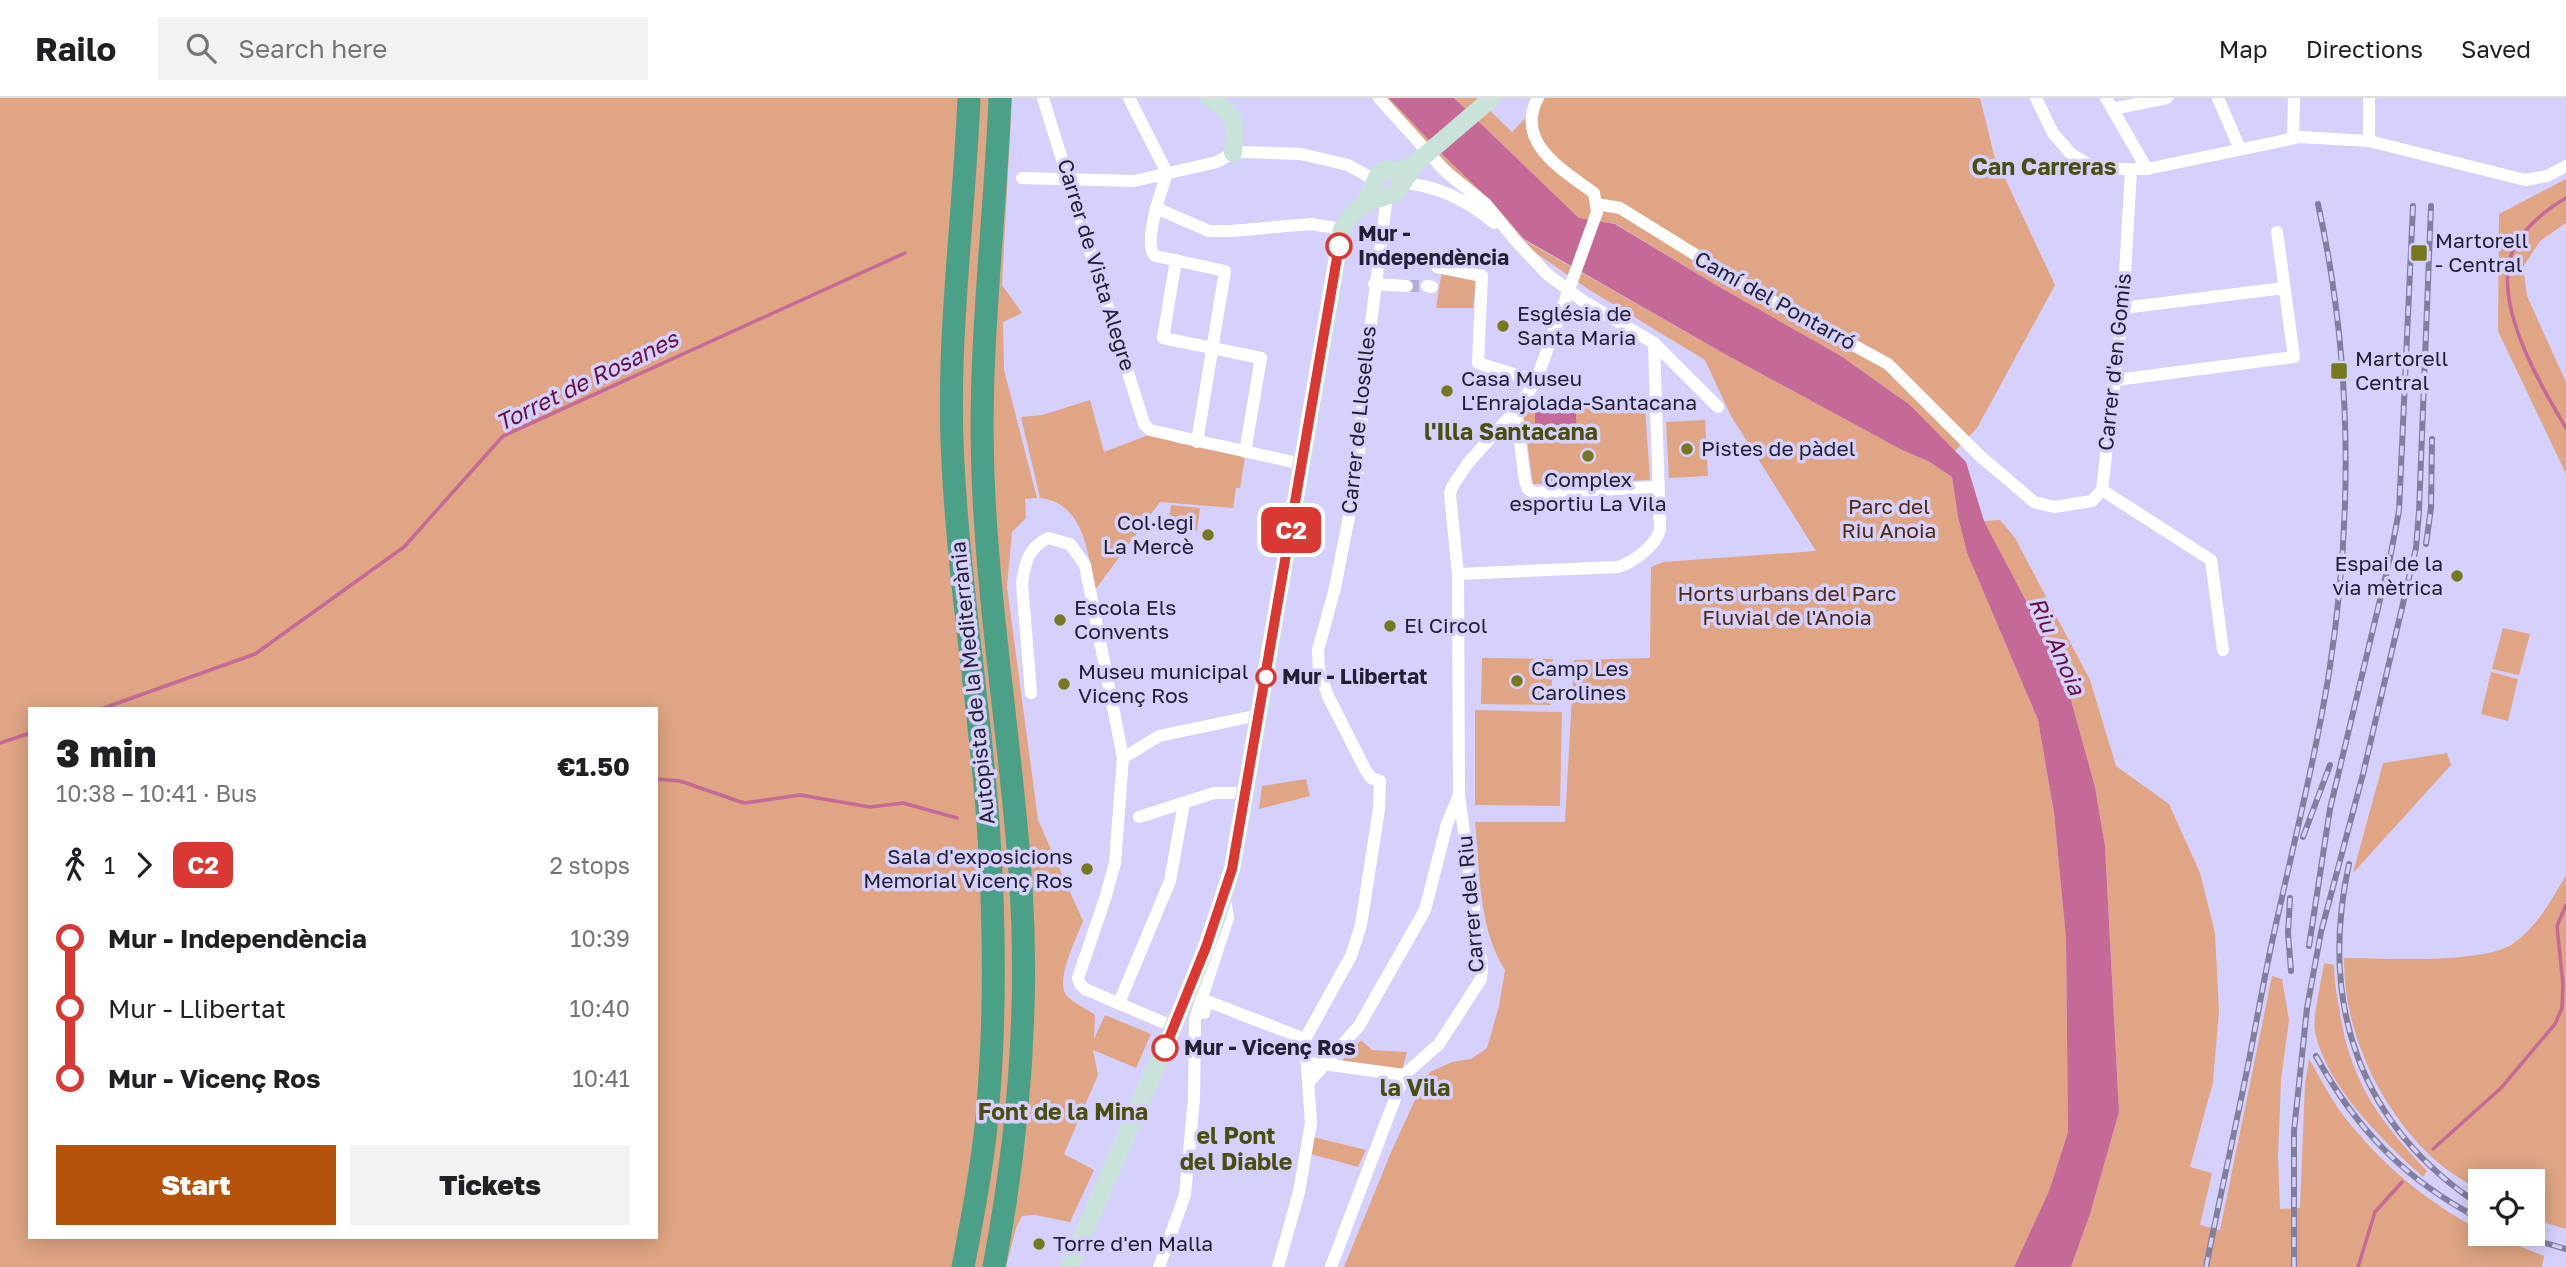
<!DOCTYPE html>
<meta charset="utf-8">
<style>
:root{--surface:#fff;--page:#f2f2f2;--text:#202124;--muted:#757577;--line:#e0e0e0;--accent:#b45309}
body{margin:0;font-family:"Golos Text",sans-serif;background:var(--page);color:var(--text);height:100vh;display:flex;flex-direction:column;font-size:26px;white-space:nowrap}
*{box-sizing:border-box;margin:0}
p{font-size:23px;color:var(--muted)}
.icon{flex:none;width:38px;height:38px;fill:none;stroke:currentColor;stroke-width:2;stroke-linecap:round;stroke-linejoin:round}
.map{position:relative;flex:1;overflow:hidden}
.sheet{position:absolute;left:28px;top:609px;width:630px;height:532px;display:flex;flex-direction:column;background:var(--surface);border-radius:0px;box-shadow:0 4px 18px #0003}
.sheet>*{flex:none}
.badge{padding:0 14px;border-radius:10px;font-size:24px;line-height:46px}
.fabs{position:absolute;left:2468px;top:1071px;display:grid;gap:14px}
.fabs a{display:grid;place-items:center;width:77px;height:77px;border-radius:0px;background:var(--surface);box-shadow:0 4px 18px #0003;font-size:35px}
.map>.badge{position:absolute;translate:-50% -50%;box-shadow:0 0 0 4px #fff}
.legs{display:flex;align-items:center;gap:10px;height:77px;padding:0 28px;font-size:23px}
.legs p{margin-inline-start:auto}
.head{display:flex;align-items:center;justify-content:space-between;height:119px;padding:0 28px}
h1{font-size:38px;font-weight:800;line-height:52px}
.cta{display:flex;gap:14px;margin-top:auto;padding:14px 28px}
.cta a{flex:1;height:80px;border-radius:0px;background:var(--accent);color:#fff;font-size:28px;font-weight:800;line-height:80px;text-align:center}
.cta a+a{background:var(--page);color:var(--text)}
ul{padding:0 28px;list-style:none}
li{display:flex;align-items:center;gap:24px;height:70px;font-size:26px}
li i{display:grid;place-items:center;width:10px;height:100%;margin:0 9px;background:currentColor}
li i::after{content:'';width:18px;height:18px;margin:-9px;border:5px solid;border-radius:50%;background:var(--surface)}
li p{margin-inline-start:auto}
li:first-child i{background:linear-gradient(#0000 50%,currentColor 0)}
li:last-child i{background:linear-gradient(currentColor 50%,#0000 0)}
header{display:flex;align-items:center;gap:42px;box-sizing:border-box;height:98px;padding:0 35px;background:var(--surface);border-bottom:2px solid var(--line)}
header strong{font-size:33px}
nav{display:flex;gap:38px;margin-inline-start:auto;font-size:24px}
.search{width:490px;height:63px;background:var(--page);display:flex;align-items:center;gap:18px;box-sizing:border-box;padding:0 24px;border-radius:0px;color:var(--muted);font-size:26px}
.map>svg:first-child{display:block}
.green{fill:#dfa584;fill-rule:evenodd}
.water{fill:#c56996}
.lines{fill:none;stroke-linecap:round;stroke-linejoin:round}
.stream{stroke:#c56996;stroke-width:3.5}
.street-tunnel{stroke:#b2aed4;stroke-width:12;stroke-dasharray:12 6;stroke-linecap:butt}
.street{stroke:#fff;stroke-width:12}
.secondary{stroke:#c9e3db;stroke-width:18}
.highway{stroke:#4ba187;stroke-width:23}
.rail-casing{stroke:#827e9e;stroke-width:6}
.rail{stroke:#d6d1fc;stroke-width:3.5;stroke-dasharray:10;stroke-linecap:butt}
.line-1-casing{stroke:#fff;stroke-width:16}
.line-1{stroke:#da3832;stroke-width:10}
.stop-1-dot{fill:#fff;stroke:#da3832;stroke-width:3.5}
.poi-dot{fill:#76781f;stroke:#d6d1fc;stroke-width:2.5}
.labels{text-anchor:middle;stroke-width:7;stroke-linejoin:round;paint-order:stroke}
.stop-label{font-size:21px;font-weight:bold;fill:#232034;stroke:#d6d1fc;text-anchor:start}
.poi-label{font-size:21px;fill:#232034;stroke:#d6d1fc;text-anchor:start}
.street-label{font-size:21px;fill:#232034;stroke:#d6d1fc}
.park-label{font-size:21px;fill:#4e2a13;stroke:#d6d1fc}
.neighbourhood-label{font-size:23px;font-weight:bold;fill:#4c4d11;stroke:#d6d1fc}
.water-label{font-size:23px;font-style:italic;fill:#661142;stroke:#d6d1fc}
</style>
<header>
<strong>Railo</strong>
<div class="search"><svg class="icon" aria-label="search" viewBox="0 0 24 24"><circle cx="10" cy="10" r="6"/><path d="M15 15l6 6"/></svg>Search here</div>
<nav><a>Map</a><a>Directions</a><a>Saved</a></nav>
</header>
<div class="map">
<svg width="2566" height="1169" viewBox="0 0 2566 1169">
<rect width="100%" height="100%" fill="#d6d1fc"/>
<g class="green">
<path d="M0,0H1012L1002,187L1022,215L1003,224L1004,272L1037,400L1025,401L1026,420L1012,434L1007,489L1038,722L1083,823C1077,839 1054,884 1067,898C1074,906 1086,910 1095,917L1094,941L1105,917L1151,936L1136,970L1093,952L1098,977L1064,1056L1094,1072L1070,1124L1035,1117L1022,1118L1016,1130L1006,1169H0ZM30,611H656V1139H30Z"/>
<path d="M1383,0H1389L1443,57L1494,105L1524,142L1723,255L1902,352L1928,363L1952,379L1958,419L1967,455L2038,622L2054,715L2066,840L2068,1034L2049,1093L2014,1169H1344L1392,1052L1420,991L1430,974L1452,964L1471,961L1487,950L1499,908L1505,872C1478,830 1480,772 1475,724H1565L1574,562L1650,560L1651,469L1663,464L1816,453L1731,318L1705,262L1588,191L1533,153Z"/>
<path d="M1454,0H1477L1512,34L1545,0H1980L1994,57L2055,187L1977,330L1955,353L1910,307L1841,258L1716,187L1616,126L1579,120Z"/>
<path d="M2566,81V125L2540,143L2523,169L2527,198L2566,284V376L2498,233L2499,116Z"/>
<path d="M1442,172L1476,179L1473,210H1436Z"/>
<path d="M1534,300L1545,308L1645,310L1650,382L1533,386L1523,315Z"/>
<path d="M1090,302L1104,354L1151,336L1177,345L1245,359L1240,390H1236L1233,410L1160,404L1095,492C1088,457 1085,405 1040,400L1021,319L1042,317Z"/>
<path d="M1705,322L1708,378L1669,380L1666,324Z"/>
<path d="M1171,407L1200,410L1197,433L1168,430Z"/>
<path d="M2000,422L2015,440L2090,582L2116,668L2169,706L2200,775L2215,835L2219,913L2213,984L2190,1069L2212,1075L2200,1127L2220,1132L2272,878L2282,881L2289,922L2281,982L2278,1059L2280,1111L2300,1110L2305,986L2309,961C2320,979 2330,1000 2343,1017C2380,1065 2426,1104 2480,1132V1136H2489L2544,1158L2542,1169H2071L2090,1116L2119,1014L2105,748L2095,689L2063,573L1984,423Z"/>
<path d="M2503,530L2530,536L2519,577L2492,571Z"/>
<path d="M1482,560L1553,561L1551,607L1481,606Z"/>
<path d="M2491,574L2518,581L2508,623L2481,616Z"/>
<path d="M1475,612L1562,614L1560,708L1475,707Z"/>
<path d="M2447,655L2451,667L2353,775L2383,665Z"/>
<path d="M1306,681L1310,698L1259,711L1262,688Z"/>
<path d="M2566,777V1131L2532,1121V1083H2480V1093C2465,1083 2448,1074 2435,1062C2381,1013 2343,934 2344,860C2384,860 2483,867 2514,845C2538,828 2552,801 2566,777Z"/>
<path d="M2324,865L2334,867C2334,886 2338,902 2341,921C2352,986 2382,1026 2427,1073L2423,1079C2383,1043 2326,988 2315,934C2312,921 2322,881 2324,865Z"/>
<path d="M1361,942L1372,952L1407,954L1402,972L1339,966Z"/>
<path d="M1313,1039L1366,1052L1358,1069L1311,1056Z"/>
</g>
<g class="water">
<path d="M1389,0H1454L1579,120L1615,126L1716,187L1841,258L1910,307L1966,364L1984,423L2063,573L2095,689L2105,748L2119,1014L2090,1116L2071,1169H2014L2049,1093L2068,1034L2066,840L2054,715L2038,622L1967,455L1958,419L1952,379L1928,363L1902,352L1723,255L1524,141L1493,105L1443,57Z"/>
<path d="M1535,313L1576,314V333H1535Z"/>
</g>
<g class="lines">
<g class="stream">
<path d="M2566,100C2548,110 2525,129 2515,148C2488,200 2540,286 2566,330"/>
<path d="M101,611L255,556L404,449L503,338L905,155"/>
<path d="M0,645L30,635"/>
<path d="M656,681L680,683L744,705L800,697L870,709L903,705L957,720"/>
<path d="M2433,1051L2501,990L2555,926L2562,910L2563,886L2557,828L2566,807"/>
<path d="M2358,1169L2375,1114L2402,1084"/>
</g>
<path class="street-tunnel" d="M1407,188H1427"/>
<g class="street">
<path d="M1043,0L1144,326L1150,332L1302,366"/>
<path d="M1129,0L1167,75"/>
<path d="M1379,0L1445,73L1486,106L1516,143L1547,176L1583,203L1654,245L1718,309"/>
<path d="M2036,0L2053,35L2071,56L2088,66L2110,71H2147L2300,39L2369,43L2525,82L2547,78L2566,68"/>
<path d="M2106,0L2147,71"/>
<path d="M2218,0L2240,51"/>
<path d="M2369,0V43"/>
<path d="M2112,11L2167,0"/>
<path d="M2293,40L2294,0"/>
<path d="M1167,75C1162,92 1142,145 1155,158L1225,173L1197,344"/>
<path d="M1022,80L1134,83L1217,64L1233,55L1243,54L1301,56L1348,67L1375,82"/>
<path d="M1402,85C1436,87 1468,103 1494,125"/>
<path d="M1597,106L1620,110L1754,193L1888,266L1980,358L2034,404L2054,409L2092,403L2102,392L2123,210L2131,72"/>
<path d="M1156,110L1209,133H1231L1311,126L1342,131"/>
<path d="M1176,162L1163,240L1261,260L1245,354"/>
<path d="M1437,169L1482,178L1478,265L1536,283"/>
<path d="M1374,186L1407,188"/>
<path d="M1427,188L1432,189"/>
<path d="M2123,210L2284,190"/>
<path d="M2116,282L2294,259L2277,134"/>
<path d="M1516,312L1525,383L1528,391L1534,395L1658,389"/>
<path d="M2102,392L2211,462L2223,552"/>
<path d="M1458,476L1618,469C1634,464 1655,448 1660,432L1654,245"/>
<path d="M1031,595L1022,485C1025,465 1028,450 1048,440L1070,446L1085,467L1123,660L1115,765L1105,801L1078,880L1080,886L1085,891L1174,929"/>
<path d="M1123,660L1159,638L1259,617"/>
<path d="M1139,719L1214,695H1246"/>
<path d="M1119,905L1170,783L1184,705"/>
<path d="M1204,915L1207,903L1305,941"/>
<path d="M1316,965L1404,977"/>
<path d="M1309,984L1359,928L1425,812L1447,726L1459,697L1458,476L1450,396L1452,389L1468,365L1516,312L1536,283L1597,114L1594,95C1563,72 1514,45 1538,0"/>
<path d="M1159,1169L1185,1097L1194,1001L1195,921L1228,820L1225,802"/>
<path d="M1278,1169L1299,1094L1311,1025L1305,941L1351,858L1361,827L1379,711L1380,683L1371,680L1365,671L1328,598L1319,573L1318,552L1335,490L1357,378L1367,257L1387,98"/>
<path d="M1331,1169L1404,977L1439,946L1481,881L1482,869L1459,697"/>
</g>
<g class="secondary">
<path d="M1209,0C1238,19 1235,22 1233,55"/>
<path d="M1365,105L1380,74L1388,71L1396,74L1416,65"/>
<path d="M1069,1169L1190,890L1216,822L1232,771L1342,131L1349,120L1365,105L1396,95L1416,65L1492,0"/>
</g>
<g class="highway">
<path d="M963,1169C972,1123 981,1076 986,1029C996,928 995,824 988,723C979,604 959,485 953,365C946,243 964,122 969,0"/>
<path d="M994,1169C1018,1043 1029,916 1021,788C1012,651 988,514 983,377C978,250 995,126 1000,0"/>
</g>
<defs>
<g id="rail">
<path d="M2426,446L2431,410L2432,341"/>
<path d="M2303,739L2330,667"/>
<path d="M2349,766C2319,904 2358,1027 2480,1107"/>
<path d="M2290,800L2288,835L2291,873"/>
<path d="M2309,848L2330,711L2390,460L2399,413L2413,108"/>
<path d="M2316,958C2356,1031 2405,1082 2480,1121"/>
<path d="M2514,1136L2566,1151"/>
<path d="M2206,1169C2220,1098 2236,1028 2250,957C2258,916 2265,875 2274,835C2293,748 2315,662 2329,575C2353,420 2352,260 2318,106"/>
<path d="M2294,1169V1033L2307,910L2321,834L2363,676L2416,450L2419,413L2431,108"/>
</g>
</defs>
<use href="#rail" class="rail-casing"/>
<use href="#rail" class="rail"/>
</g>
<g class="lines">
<defs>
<path id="line-1" d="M1165,950L1206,849L1232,771L1339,148"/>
</defs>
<use href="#line-1" class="line-1-casing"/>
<use href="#line-1" class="line-1"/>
</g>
<g class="stop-1-dot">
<circle cx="1339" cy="148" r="12"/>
<circle cx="1266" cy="579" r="9"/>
<circle cx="1165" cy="950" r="12"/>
</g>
<g class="poi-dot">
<rect x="2410" y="146" width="18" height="18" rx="3.5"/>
<circle cx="1503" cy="228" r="7"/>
<rect x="2330" y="264" width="18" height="18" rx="3.5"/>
<circle cx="1447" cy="293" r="7"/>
<circle cx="1687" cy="351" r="7"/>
<circle cx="1588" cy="358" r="7"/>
<circle cx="1208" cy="437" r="7"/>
<circle cx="2457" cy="478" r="7"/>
<circle cx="1060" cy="522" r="7"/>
<circle cx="1390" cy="528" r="7"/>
<circle cx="1517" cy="583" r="7"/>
<circle cx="1064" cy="586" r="7"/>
<circle cx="1087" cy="771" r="7"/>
<circle cx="1039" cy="1146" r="7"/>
</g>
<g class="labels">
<g class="stop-label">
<text x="1358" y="143">Mur -<tspan x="1358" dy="24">Independència</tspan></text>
<text x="1282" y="586">Mur - Llibertat</text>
<text x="1184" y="957">Mur - Vicenç Ros</text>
</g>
<g class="poi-label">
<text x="2435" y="150">Martorell<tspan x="2435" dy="24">- Central</tspan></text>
<text x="1517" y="223">Església de<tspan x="1517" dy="24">Santa Maria</tspan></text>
<text x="2355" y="268">Martorell<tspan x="2355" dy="24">Central</tspan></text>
<text x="1461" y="288">Casa Museu<tspan x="1461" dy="24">L'Enrajolada-Santacana</tspan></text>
<text x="1701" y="358">Pistes de pàdel</text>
<text x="1588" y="389" text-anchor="middle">Complex<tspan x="1588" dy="24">esportiu La Vila</tspan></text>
<text x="1194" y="432" text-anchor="end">Col·legi<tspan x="1194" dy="24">La Mercè</tspan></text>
<text x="2443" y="473" text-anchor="end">Espai de la<tspan x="2443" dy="24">via mètrica</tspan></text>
<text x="1074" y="517">Escola Els<tspan x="1074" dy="24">Convents</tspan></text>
<text x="1404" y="535">El Circol</text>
<text x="1531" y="578">Camp Les<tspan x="1531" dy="24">Carolines</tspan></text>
<text x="1078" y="581">Museu municipal<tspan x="1078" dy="24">Vicenç Ros</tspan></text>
<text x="1073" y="766" text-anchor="end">Sala d'exposicions<tspan x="1073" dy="24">Memorial Vicenç Ros</tspan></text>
<text x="1053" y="1153">Torre d'en Malla</text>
</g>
<g class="street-label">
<text transform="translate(1096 167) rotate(73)" y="7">Carrer de Vista Alegre</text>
<text transform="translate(1775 203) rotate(29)" y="7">Camí del Pontarró</text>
<text transform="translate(2115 264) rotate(-84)" y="7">Carrer d'en Gomis</text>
<text transform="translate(1359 322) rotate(-84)" y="7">Carrer de Lloselles</text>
<text transform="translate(973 585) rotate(-96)" y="7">Autopista de la Mediterrània</text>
<text transform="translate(1471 806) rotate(-95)" y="7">Carrer del Riu</text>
</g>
<g class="park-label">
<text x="1889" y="416">Parc del<tspan x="1889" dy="24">Riu Anoia</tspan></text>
<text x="1787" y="503">Horts urbans del Parc<tspan x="1787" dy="24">Fluvial de l'Anoia</tspan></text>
</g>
<g class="neighbourhood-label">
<text x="2044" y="77">Can Carreras</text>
<text x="1511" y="342">l'Illa Santacana</text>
<text x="1415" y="998">la Vila</text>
<text x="1063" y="1022">Font de la Mina</text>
<text x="1236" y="1046">el Pont<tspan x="1236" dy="26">del Diable</tspan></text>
</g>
<g class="water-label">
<text transform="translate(587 283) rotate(-26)" y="8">Torret de Rosanes</text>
<text transform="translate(2057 548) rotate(66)" y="8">Riu Anoia</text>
</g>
</g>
</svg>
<div class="fabs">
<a><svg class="icon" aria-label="locate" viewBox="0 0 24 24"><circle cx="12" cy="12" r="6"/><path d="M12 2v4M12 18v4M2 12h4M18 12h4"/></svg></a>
</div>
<b class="badge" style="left:1291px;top:432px;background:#da3832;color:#fff">C2</b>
<section class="sheet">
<div class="head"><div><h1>3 min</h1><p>10:38 – 10:41 · Bus</p></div><b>€1.50</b></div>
<div class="legs"><svg class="icon" aria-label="walk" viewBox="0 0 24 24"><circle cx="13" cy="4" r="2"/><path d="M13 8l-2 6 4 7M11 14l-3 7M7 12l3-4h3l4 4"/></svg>1<svg class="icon" aria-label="forward" viewBox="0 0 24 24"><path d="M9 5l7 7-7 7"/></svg><b class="badge" style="background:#da3832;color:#fff">C2</b><p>2 stops</p></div>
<ul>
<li><i style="color:#da3832"></i><b>Mur - Independència</b><p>10:39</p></li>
<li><i style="color:#da3832"></i><span>Mur - Llibertat</span><p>10:40</p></li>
<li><i style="color:#da3832"></i><b>Mur - Vicenç Ros</b><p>10:41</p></li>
</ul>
<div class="cta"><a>Start</a><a>Tickets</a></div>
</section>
</div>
